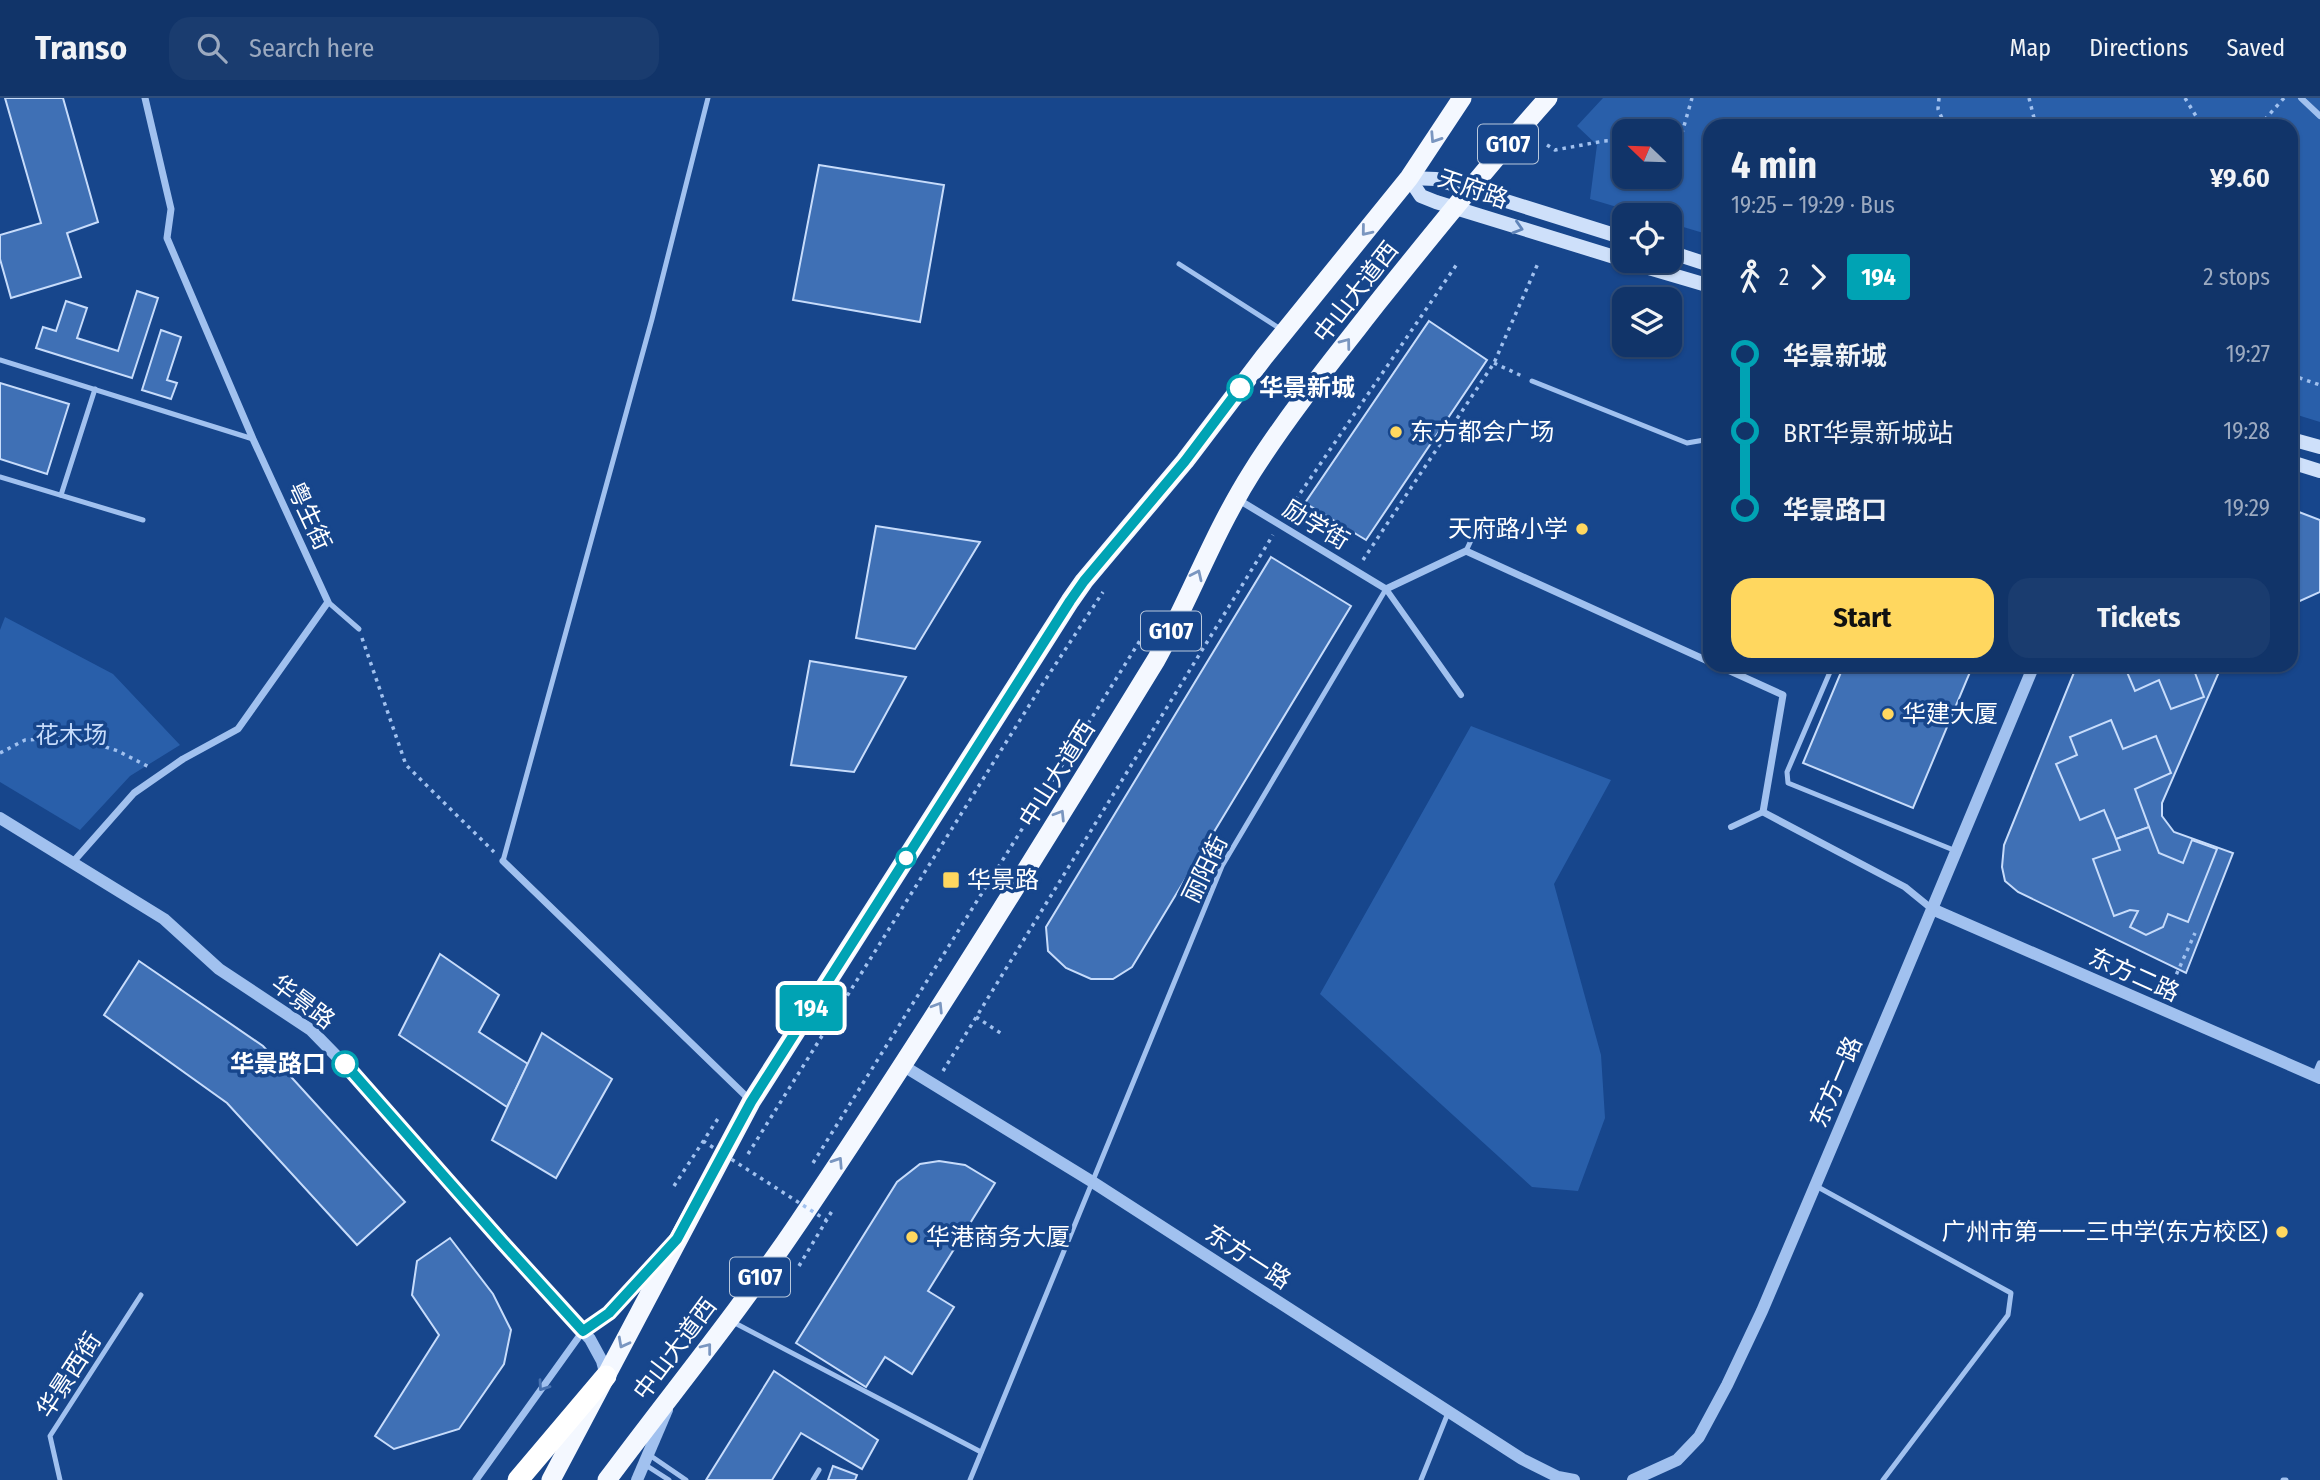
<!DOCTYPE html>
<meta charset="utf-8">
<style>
:root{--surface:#113469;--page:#1a3c6f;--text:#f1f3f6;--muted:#9caac0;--line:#304f7d;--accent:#ffd75f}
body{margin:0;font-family:"Fira Sans Condensed","Noto Sans SC",sans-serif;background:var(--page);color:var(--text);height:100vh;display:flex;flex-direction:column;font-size:26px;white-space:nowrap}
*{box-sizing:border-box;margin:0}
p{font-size:23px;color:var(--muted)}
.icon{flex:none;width:38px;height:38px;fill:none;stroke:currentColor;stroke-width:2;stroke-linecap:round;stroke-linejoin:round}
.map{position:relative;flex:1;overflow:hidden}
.panel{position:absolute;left:1703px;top:21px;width:595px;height:553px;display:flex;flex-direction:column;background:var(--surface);border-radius:21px;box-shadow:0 2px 5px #0004,0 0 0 2px var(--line)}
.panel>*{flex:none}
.badge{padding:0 14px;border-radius:5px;font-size:24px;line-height:46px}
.needle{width:46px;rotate:293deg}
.tools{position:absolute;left:1612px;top:21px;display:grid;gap:14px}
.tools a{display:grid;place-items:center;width:70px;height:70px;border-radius:14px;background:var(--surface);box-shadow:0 2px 5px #0004,0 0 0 2px var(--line);font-size:35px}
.map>.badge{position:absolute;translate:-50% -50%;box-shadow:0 0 0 4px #fff}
.legs{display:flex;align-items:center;gap:10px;height:77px;padding:0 28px;font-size:23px}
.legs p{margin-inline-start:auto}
.headline{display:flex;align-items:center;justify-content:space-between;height:119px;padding:0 28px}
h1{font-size:38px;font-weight:700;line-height:52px}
.primary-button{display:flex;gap:14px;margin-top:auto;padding:14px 28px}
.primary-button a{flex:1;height:80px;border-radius:21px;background:var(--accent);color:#111;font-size:28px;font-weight:700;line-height:80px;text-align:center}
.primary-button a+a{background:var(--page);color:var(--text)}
ul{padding:0 28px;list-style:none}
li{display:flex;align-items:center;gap:24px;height:77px;font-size:26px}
li i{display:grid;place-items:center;width:10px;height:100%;margin:0 9px;background:currentColor}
li i::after{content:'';width:18px;height:18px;margin:-9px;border:5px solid;border-radius:50%;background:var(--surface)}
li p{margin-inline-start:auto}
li:first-child i{background:linear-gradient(#0000 50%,currentColor 0)}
li:last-child i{background:linear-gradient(currentColor 50%,#0000 0)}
header{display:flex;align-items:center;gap:42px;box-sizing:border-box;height:98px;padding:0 35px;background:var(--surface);border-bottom:2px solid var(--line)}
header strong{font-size:33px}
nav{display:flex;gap:38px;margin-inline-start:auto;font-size:24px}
.search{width:490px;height:63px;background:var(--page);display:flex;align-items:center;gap:18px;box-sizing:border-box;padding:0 24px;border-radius:21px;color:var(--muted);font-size:26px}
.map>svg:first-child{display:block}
.green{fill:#295faa;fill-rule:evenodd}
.building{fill:#3f70b5;stroke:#c7dcfb;stroke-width:2}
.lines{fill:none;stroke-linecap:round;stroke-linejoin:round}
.path{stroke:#a1c1ef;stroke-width:3.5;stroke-dasharray:3.5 5;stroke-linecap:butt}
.service{stroke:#a1c1ef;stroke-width:5}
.pedestrian{stroke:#a1c1ef;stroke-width:6}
.minor{stroke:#a1c1ef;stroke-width:7}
.tertiary{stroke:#a1c1ef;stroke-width:12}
.secondary{stroke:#cee0fa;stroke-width:14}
.trunk{stroke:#f4f8ff;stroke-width:19}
.motorway{stroke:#fff;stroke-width:21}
.path-bridge{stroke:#a1c1ef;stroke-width:3.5;stroke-dasharray:3.5 5;stroke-linecap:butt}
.oneway{stroke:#7a96c0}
.oneway2{stroke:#6084b8}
.oneway3{stroke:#4771af}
.line-1-casing{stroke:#fff;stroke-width:16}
.line-1{stroke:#00a3b4;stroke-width:10}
.stop-1-dot{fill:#fff;stroke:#00a3b4;stroke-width:3.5}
.poi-dot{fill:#ffd75f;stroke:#17468c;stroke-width:2.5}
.labels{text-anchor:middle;stroke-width:7;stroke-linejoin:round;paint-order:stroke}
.shield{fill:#17468c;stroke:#b9c8dc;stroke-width:2}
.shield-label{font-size:23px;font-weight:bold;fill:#fff}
.street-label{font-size:24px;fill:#fff;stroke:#17468c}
.stop-label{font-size:24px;font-weight:bold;fill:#fff;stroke:#17468c;text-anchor:start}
.poi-label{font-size:24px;fill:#fff;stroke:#17468c;text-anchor:start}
.park-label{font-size:24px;fill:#c7dcfb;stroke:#17468c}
</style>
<header>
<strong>Transo</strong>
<div class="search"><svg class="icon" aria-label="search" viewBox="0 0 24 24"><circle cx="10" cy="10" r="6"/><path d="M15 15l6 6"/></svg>Search here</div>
<nav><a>Map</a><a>Directions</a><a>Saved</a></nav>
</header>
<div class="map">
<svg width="2320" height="1382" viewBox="0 0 2320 1382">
<rect width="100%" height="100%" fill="#17468c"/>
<g class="green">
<path d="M1603,0H2320V324L2291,315V28H1710V137L1670,125V117H1644L1590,101L1597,47L1577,28ZM1624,33H1670V79H1624Z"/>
<path d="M5,519L113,576L180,647L130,678L80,732L0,684V532Z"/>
<path d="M1471,628L1611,682L1554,786L1601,957L1605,1020L1578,1093L1532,1089L1320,896Z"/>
</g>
<g class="building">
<path d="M5,0H63L98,124L67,135L81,179L11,200L0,161V137L41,125Z"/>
<path d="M819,67L944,87L920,224L793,202Z"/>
<path d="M137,193L158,200L132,280L36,250L43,229L56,233L66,203L87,210L77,240L118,253Z"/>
<path d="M1429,223L1487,262L1366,442L1305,405Z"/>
<path d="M161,232L181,239L167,282L177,285L171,301L142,292Z"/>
<path d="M0,285L69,306L47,376L0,361Z"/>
<path d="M2291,411L2320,422V494L2291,507Z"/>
<path d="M876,428L980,444L915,551L856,540Z"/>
<path d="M1271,459L1351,508L1132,869L1113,881H1091L1066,870L1048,853L1046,829Z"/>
<path d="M810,563L906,579L854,674L791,667Z"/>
<path d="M1844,567H1973L1913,710L1803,665Z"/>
<path d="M2077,567H2222L2162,705V718L2174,734L2233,755L2186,875L2018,794L2005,783L2002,769L2004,747Z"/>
<path d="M2124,567H2192L2204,599L2171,611L2159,582L2135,593Z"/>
<path d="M2111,622L2123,651L2156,638L2171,675L2135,691L2149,729L2116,741L2104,712L2080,722L2056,666L2077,657L2070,639Z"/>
<path d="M2149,729L2159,755L2183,765L2192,742L2217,751L2188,824L2168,816L2163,829L2146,837L2130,829L2138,813L2130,812L2114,818L2093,761L2120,752L2116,741Z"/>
<path d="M440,856L499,897L479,934L528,966L507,1009L399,937Z"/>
<path d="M139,863L263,948L405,1104L357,1147L227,1005L104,917Z"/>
<path d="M542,935L612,981L556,1080L492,1042Z"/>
<path d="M939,1063L965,1067L995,1085L928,1193L954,1209L912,1276L885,1259L866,1289L796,1245L897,1084L920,1066Z"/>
<path d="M450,1140L493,1196L511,1232L504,1266L459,1331L394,1351L375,1338L439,1237L412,1197L417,1163Z"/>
<path d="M774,1273L878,1342L862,1371L801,1335L772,1382H706Z"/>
<path d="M833,1368L857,1377L855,1382H828Z"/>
</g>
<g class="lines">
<g class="path">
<path d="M1939,0L1938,11L1944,25L1942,28"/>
<path d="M2029,0L2036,28"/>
<path d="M2185,0L2202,28"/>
<path d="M2201,23L2234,22L2245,28"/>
<path d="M2259,28L2284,0"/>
<path d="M1670,45L1680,42L1692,0"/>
<path d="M1547,47L1555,52L1604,43L1624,42"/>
<path d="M1494,265L1524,279"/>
<path d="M2291,277L2320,287"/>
<path d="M1286,416L1457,166"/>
<path d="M1363,462L1494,265L1539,163"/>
<path d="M362,540L406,667L494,754"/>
<path d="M0,655L25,642L75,639L118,653L151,670"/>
<path d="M2173,884L2195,835"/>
<path d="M976,919L1002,936"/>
<path d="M943,973L1273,437"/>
<path d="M748,1056L1042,587L1103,494"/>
<path d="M813,1065L1151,525"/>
<path d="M674,1088L719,1019"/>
<path d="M799,1168L832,1113"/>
</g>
<g class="service">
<path d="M1179,166L1282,232"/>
<path d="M0,262L253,341"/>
<path d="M1532,283L1687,345L1710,341"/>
<path d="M0,379L143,422"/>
<path d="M61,397L95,291"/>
<path d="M1466,453L1481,421"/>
<path d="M328,504L359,531"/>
<path d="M1833,567L1787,674L1788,685L1956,753"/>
<path d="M503,763L652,221L708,0"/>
<path d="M1816,1088L2011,1195L2008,1217L1883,1382"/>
<path d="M731,1223L981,1354"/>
<path d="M648,1356L686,1382"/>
<path d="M644,1366L669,1382"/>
<path d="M60,1382L50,1338L141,1197"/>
<path d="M813,1382L819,1372"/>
<path d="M970,1382L1222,768L1386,491"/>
<path d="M1421,1382L1448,1315"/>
<path d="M2283,1382H2286"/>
</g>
<g class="pedestrian">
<path d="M2301,0L2320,18"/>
<path d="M1386,491L1461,597"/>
<path d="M1731,729L1763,714"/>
</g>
<g class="minor">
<path d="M1239,402L1386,491L1466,453L1710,564"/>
<path d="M1717,567L1783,597L1763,714L1905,789L1932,811"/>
<path d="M503,763L751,1003"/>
<path d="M73,764L134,695L183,661L238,631L328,504L253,341L167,140L171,111L145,0"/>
<path d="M2315,978L2320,966"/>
<path d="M476,1382L583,1233"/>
</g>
<g class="tertiary">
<path d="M0,720L164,821L219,871L311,932L351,973L502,1144L590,1241L602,1263L606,1278"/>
<path d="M1932,811L2320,980"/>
<path d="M902,967L1091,1083L1522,1361L1558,1379L1574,1382"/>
<path d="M583,1233L609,1215L664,1156"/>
<path d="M637,1382L667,1312"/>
<path d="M1633,1382L1677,1362L1699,1339L1727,1287L1762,1213L1894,902L2034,567"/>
</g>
<g class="secondary">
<path d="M1409,80L1421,98L1436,104L1624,162"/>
<path d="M1409,80L1436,81L1624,140"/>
<path d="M1670,154L1710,167"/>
<path d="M1625,163L1710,188"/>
<path d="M2291,341L2320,349"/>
<path d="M2291,364L2320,373"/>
</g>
<g class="trunk">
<path d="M551,1382L751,1004L1070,503L1084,483L1185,363L1264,259L1409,80L1462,0"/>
<path d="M607,1382C671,1296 739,1213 799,1124C923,940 1040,751 1156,562C1190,500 1214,434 1252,374C1290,314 1335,259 1378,204C1434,134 1489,66 1548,0"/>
</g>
<path class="motorway" d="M518,1382L606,1278"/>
<path class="path-bridge" d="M703,1043L826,1122"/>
</g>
<defs><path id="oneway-chevron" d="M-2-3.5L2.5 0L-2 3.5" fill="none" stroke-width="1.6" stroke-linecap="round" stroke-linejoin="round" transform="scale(1.75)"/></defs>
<g class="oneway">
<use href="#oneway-chevron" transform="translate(1435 40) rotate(123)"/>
<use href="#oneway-chevron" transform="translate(1366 133) rotate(129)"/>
<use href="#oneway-chevron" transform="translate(1346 245) rotate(-53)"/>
<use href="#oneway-chevron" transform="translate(1197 477) rotate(-65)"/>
<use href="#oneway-chevron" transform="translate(1060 717) rotate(-58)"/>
<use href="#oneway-chevron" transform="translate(938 909) rotate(-58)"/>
<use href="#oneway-chevron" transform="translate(838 1064) rotate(-57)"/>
<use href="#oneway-chevron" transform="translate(623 1245) rotate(118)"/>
<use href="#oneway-chevron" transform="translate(707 1250) rotate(-52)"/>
</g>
<use class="oneway2" href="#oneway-chevron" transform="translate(1518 130) rotate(17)"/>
<use class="oneway3" href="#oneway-chevron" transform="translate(543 1288) rotate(125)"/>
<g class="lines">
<defs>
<path id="line-1" d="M345,966L502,1144L583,1233L609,1215L677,1141L751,1004L1070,503L1084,483L1185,363L1240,290"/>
</defs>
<use href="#line-1" class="line-1-casing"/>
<use href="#line-1" class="line-1"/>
</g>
<g class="stop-1-dot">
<circle cx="1240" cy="290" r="12"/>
<circle cx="906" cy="760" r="9"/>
<circle cx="345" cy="966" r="12"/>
</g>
<g class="poi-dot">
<circle cx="1396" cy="334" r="7"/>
<circle cx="1582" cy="431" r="7"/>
<circle cx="1888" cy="616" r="7"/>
<rect x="942" y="773" width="18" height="18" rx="3.5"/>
<circle cx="2282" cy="1134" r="7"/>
<circle cx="912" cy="1139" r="7"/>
</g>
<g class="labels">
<g class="shield">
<rect x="1478" y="26.5" width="60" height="39" rx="5"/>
<rect x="1141" y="513.5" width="60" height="39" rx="5"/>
<rect x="730" y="1159.5" width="60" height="39" rx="5"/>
</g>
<g class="shield-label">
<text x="1508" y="54">G107</text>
<text x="1171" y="541">G107</text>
<text x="760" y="1187">G107</text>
</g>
<g class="street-label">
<text transform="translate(1473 91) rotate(19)" y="8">天府路</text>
<text transform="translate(1356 194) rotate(-52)" y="8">中山大道西</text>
<text transform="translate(309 418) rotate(65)" y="8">粤生街</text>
<text transform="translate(1316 427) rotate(31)" y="8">励学街</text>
<text transform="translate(1057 676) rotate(-58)" y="8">中山大道西</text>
<text transform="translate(1205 771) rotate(-64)" y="8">丽阳街</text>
<text transform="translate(2134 877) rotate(24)" y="8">东方二路</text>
<text transform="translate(303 904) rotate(37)" y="8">华景路</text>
<text transform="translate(1836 984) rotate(-67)" y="8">东方一路</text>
<text transform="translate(1248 1159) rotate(33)" y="8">东方一路</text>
<text transform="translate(675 1251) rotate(-53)" y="8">中山大道西</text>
<text transform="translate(69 1277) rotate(-57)" y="8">华景西街</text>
</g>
<g class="stop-label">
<text x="1259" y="298">华景新城</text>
<text x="326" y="974" text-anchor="end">华景路口</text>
</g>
<g class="poi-label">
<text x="1410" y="342">东方都会广场</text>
<text x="1568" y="439" text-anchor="end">天府路小学</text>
<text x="1902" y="624">华建大厦</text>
<text x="967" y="790">华景路</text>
<text x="2268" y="1142" text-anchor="end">广州市第一一三中学(东方校区)</text>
<text x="926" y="1147">华港商务大厦</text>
</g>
<g class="park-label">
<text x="71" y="645">花木场</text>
</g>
</g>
</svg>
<div class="tools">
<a><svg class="needle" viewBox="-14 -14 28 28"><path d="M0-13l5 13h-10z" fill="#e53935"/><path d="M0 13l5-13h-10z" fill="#9caac0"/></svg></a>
<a><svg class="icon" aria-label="locate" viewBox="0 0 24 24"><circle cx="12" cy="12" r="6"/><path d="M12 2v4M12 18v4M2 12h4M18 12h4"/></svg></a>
<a><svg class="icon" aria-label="layers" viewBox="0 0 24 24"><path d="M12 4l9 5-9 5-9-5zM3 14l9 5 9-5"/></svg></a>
</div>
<b class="badge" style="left:811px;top:910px;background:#00a3b4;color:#fff">194</b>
<section class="panel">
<div class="headline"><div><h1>4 min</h1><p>19:25 – 19:29 · Bus</p></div><b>¥9.60</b></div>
<div class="legs"><svg class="icon" aria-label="walk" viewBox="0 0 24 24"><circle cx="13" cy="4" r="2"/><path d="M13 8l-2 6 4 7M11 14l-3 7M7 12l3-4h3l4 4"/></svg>2<svg class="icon" aria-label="forward" viewBox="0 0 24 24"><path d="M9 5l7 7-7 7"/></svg><b class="badge" style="background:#00a3b4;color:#fff">194</b><p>2 stops</p></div>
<ul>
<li><i style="color:#00a3b4"></i><b>华景新城</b><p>19:27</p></li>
<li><i style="color:#00a3b4"></i><span>BRT华景新城站</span><p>19:28</p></li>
<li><i style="color:#00a3b4"></i><b>华景路口</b><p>19:29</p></li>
</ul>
<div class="primary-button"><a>Start</a><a>Tickets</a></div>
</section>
</div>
